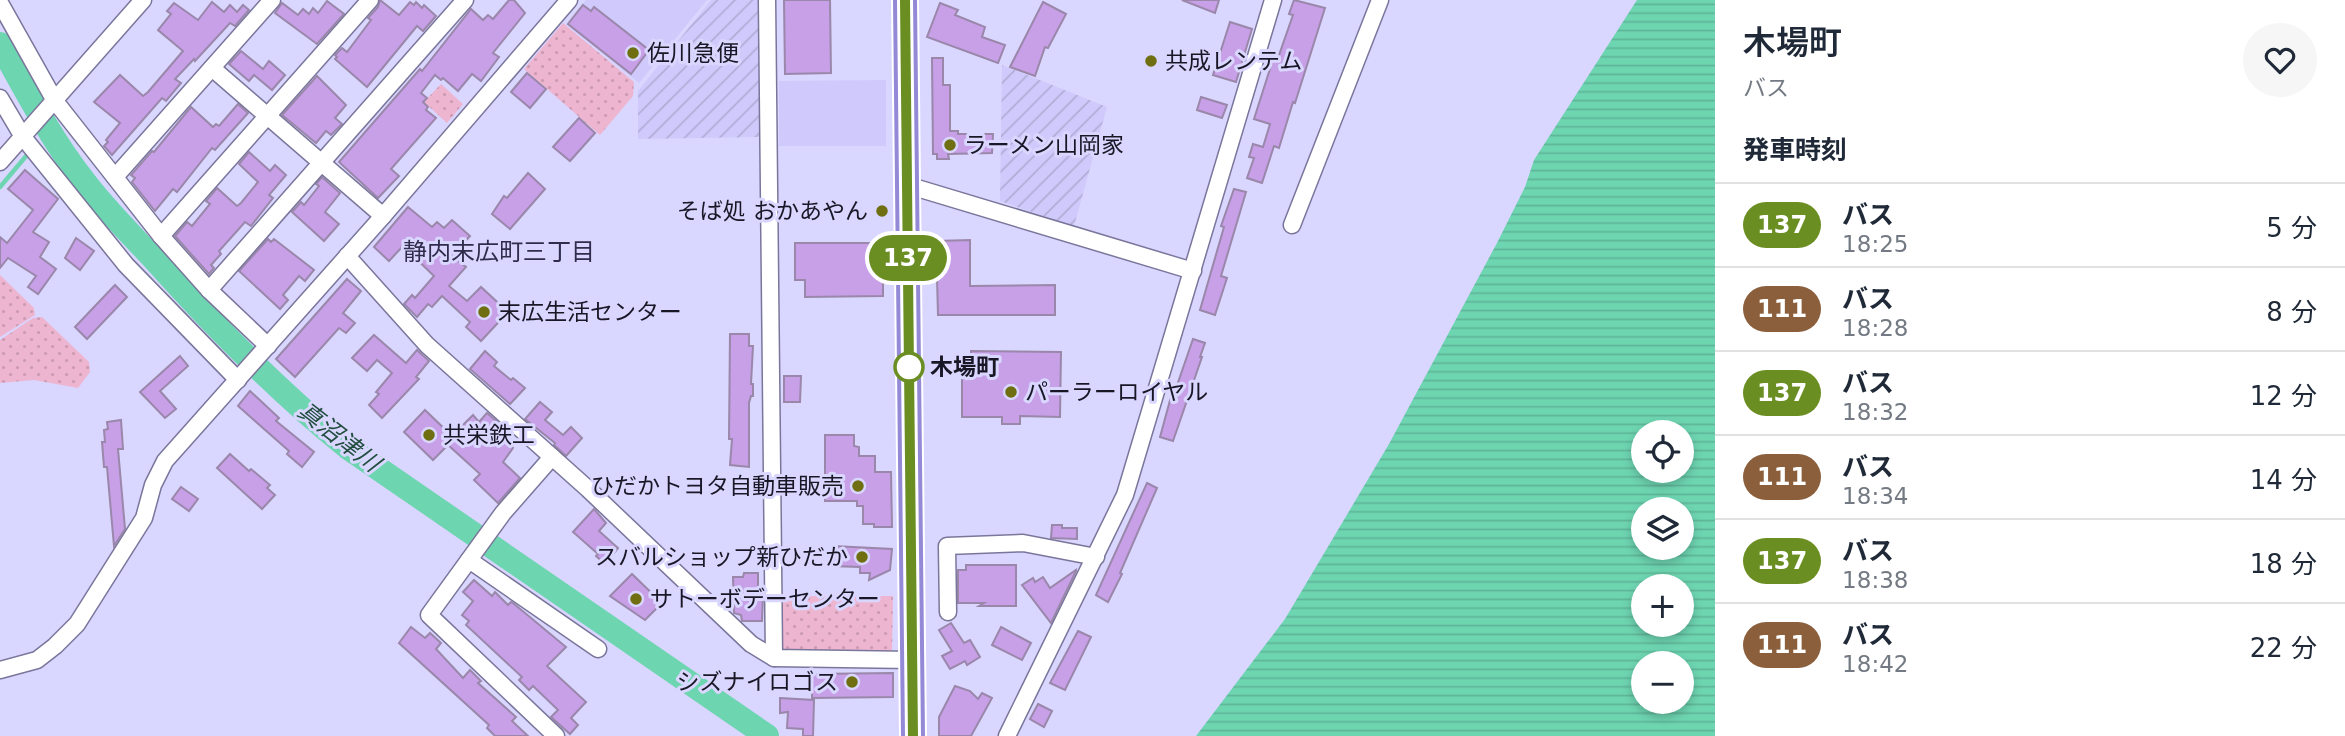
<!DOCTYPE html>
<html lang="ja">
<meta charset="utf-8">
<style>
:root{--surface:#fff;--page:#f6f6f7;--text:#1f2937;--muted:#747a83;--line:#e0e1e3}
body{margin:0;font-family:"DejaVu Sans","Noto Sans JP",sans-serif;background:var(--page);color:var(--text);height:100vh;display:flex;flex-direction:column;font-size:26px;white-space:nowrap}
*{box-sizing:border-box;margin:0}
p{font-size:23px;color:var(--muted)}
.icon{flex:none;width:38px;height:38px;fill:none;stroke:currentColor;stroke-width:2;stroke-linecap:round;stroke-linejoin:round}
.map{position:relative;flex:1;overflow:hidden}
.details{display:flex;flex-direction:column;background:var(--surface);width:630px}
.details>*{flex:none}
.badge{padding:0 14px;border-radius:23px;font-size:24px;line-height:46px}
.tools{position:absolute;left:1631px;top:420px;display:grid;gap:14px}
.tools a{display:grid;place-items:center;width:63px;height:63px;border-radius:50%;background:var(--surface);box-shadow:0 4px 10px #0003;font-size:35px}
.map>.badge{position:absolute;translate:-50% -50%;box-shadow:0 0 0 4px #fff}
h2{padding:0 28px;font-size:26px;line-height:63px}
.round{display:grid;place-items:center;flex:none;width:74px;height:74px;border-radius:37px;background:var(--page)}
.headline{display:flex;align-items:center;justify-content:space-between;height:119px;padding:0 28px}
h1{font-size:33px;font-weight:600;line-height:52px}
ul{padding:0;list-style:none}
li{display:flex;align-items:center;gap:21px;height:84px;padding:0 28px;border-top:2px solid var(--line)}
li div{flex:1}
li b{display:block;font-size:26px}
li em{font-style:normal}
li .badge{min-width:77px;font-weight:700;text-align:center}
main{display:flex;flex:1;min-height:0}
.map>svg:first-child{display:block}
.built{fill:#cfcafb}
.industrial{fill:url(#industrial-furrows)}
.grass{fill:url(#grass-dots)}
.water{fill:url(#water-rules);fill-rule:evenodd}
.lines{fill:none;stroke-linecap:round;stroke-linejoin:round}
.stream{stroke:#6ed5b1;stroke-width:4.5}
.river{stroke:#6ed5b1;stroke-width:24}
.building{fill:#c7a0e8;stroke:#9a87aa;stroke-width:2}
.minor-casing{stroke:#7a769b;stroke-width:19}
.highway-casing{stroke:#fff;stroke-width:28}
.minor{stroke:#fff;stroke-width:16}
.highway{stroke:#9389d6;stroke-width:24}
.line-casing{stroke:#fff;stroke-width:16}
.line{stroke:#6b8e23;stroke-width:10}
.poi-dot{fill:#6f6e10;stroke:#d9d6ff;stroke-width:2.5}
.stop-dot{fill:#fff;stroke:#6b8e23;stroke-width:3.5}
.labels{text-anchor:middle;stroke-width:6;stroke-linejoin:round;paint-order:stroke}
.poi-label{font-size:23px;fill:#191726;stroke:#d9d6ff;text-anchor:start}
.stop-label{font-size:23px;font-weight:bold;fill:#191726;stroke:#d9d6ff;text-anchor:start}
.neighbourhood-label{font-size:24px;fill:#302c4c;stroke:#d9d6ff}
.water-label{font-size:24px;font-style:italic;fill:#224e3f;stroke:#d9d6ff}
</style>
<main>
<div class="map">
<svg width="1715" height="736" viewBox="0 0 1715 736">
<defs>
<pattern id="industrial-furrows" width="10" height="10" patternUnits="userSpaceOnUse" patternTransform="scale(1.75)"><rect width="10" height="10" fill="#cfcafb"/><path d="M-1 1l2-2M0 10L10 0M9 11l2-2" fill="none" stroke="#b1add7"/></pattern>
<pattern id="grass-dots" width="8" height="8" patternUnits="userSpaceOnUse" patternTransform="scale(1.75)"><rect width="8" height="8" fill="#eeb5d0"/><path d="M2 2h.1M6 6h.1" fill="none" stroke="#cc9bb2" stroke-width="1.8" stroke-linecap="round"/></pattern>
<pattern id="water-rules" width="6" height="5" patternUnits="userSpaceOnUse" patternTransform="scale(1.75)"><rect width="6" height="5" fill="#6ed5b1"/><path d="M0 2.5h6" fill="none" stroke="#5fb698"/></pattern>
</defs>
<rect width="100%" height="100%" fill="#d9d6ff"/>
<g class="built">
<path d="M586,0H707L639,83L566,24Z"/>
<path d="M886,80V146H779V81Z"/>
</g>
<g class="industrial">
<path d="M711,0H761L759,137L638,139V91Z"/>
<path d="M1002,65L1107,107L1074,226L1000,201Z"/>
</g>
<g class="grass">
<path d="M563,23L634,82L633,96L600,135L524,69Z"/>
<path d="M441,84L463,104L447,123L424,102Z"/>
<path d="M0,275L34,308L35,315L0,337Z"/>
<path d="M42,317L89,362L90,372L78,388L34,380L0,383V340L33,318Z"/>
<path d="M782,596H893L892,654H788L782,647Z"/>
</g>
<path class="water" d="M1637,0H1715V736H1196L1285,619L1389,444L1497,243L1525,187L1534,160ZM1643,432H1682V471H1643ZM1643,509H1682V548H1643ZM1643,586H1682V625H1643ZM1643,663H1682V702H1643Z"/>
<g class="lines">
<g class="stream">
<path d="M45,138L51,134"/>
<path d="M0,187L27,155"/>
</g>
<path class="river" d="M0,44C26,91 51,139 84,181C104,208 129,232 152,257C213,325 276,390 347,447L767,736"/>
</g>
<g class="building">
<path d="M380,0L399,15L410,2L414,5L416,2L422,8L424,5L436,16L423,31L417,26L367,87L335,59L337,57L335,55L342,48L347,52L371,20L368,18L378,7Z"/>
<path d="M509,0H514L525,13L493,53L499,57L481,81L472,74L458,91L443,78L441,80L435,75L421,93L427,98L423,102L428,107L426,110L436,118L391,169L399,176L378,198L339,162L420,69L422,71L471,9L483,20L488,15L493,19Z"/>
<path d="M784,0H830L831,73L785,74Z"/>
<path d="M1182,0H1219L1215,13Z"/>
<path d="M1294,0L1325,8L1295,103L1293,102L1279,148L1274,146L1262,183L1247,178L1254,158L1249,157L1253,144L1263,147L1270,124L1254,119L1275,53L1279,55L1293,15L1289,14Z"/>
<path d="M327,1L344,14L317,44L275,13L282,3L298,15L303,9L309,14L313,8L318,13Z"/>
<path d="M212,2L224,12L230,5L237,12L243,5L249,10L235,26L230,23L195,61L194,59L175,79L181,83L166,101L162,98L112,155L104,146L108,142L106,140L120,123L94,102L120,75L143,96L148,92L183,51L158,30L171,14L167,11L174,3L198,20Z"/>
<path d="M1043,2L1066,14L1048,48L1045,47L1035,76L1010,67Z"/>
<path d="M940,3L958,10L955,15L985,27L982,37L1005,45L998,63L927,37Z"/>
<path d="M583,5L591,11L594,7L649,50L631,74L568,24Z"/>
<path d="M1230,22L1252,29L1236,82L1213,75Z"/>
<path d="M241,51L263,69L269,61L285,75L272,90L254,75L249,81L229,64Z"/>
<path d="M932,58H943V85H950V131H958V134H993L992,153L948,154L949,159H937V154H933Z"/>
<path d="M527,73L546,89L530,108L511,92Z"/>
<path d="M317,76L346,105L335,118L342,124L331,135L326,131L316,143L282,115Z"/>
<path d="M1201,97L1227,105L1222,118L1197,110Z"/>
<path d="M238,104L248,113L215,150L212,148L177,192L173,189L155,211L132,182L135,178L131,175L152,151L154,152L191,107L213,127L216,124L219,126Z"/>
<path d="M579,118L595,133L570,161L553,147Z"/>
<path d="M249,152L270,171L275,165L286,175L269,195L273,198L251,226L245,222L219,251L221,254L211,265L214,268L209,274L175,236L187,222L192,226L210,204L206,201L217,188L237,206L241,203L258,182L239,164Z"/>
<path d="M25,170L58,199L33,232L49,242L40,257L56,269L38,294L28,287L36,276L8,258L0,268V237L7,243L33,210L8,189Z"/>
<path d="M528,173L545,189L510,229L492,214L504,196L507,198Z"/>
<path d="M322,177L340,193L325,212L339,224L324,241L292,212L301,202L304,205L319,186L316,184Z"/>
<path d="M1234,189L1246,192L1221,276L1227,278L1215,315L1200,310L1224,227L1221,226Z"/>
<path d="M408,207L432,227L437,222L444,228L452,220L470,236L452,256L466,267L449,286L467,301L481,287L508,312L481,341L466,327L470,322L442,296L432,307L428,304L417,317L404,304L412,295L415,298L434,276L403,246L389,261L374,247Z"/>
<path d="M76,238L94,251L80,270L65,258Z"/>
<path d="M268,239L271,242L274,239L314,270L305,281L299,276L283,295L288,300L280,309L239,271Z"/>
<path d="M970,240V286L1055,285V315H938L936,241Z"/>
<path d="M795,243H883V296L805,297V280H795Z"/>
<path d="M347,279L361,291L343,313L355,323L346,333L339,328L295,377L276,359Z"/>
<path d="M115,285L127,297L87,339L75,327Z"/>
<path d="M730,334H749V346H753L751,384H753V396H751L749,403V467L730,465L732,439H729Z"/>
<path d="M374,335L406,363L417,350L429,361L416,377L419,379L382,418L369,405L379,394L376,392L392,373L377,360L367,371L352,358Z"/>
<path d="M1193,339L1205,343L1200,357H1202L1173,441L1160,437L1172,393L1174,394Z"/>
<path d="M485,351L497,362L494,366L511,380L513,378L525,388L510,404L470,369Z"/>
<path d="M971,351L1061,352L1060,417L1020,416V424H1002V417H962V367H971Z"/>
<path d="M180,356L188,366L160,391L176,409L165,418L140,392Z"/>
<path d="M784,376H801L800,402H784Z"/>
<path d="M250,391L279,418L276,421L314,452L302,467L287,454L289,451L238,406Z"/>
<path d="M540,402L552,412L545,420L563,435L571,427L582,438L566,456L554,445L555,443L525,419Z"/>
<path d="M425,410L452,436L473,415L479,422L487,413L500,424L493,431L513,448L503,462L520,478L498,503L474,480L480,474L448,445L433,460L404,432Z"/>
<path d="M121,420L123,449H118L125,529L114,546L107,467H104L102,442H105L104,430L108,429L107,422Z"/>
<path d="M825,435H854V446L859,447V456H875V472H891L892,527H874V524H863V506H857V501H825Z"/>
<path d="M230,454L249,471L251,469L270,485L267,488L275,495L262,509L217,468Z"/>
<path d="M1147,483L1157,488L1120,573L1122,574L1108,602L1096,595Z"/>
<path d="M181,487L198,499L189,511L172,499Z"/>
<path d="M594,509L606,523L599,531L618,548L605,564L596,556L598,554L573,532Z"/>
<path d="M1052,525H1062V528H1077V539L1051,538Z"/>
<path d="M833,546L892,549L890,570L869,580L870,573H860V567L831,566Z"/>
<path d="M966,565H1016V606H979L984,603H958V570H966Z"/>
<path d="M1076,570V571L1051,623L1022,585L1033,578L1035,582L1043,577L1050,588Z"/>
<path d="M744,573H758V594H763L762,621H742L741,615L734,613L733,577H743Z"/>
<path d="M632,574L662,603L645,620L610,596Z"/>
<path d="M474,580L492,596L495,592L508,605L511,602L513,603L566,647L547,666L586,702L571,718L578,725L570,734L551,717L558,710L533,686L529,690L519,680L522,677L466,625L469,621L462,615L473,601L463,592Z"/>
<path d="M951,623L964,643L970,640L980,657L967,665L965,661L950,669L942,656L952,651L939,630Z"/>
<path d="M411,627L425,638L430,633L441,643L436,649L463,678L470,670L481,681L478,683L516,717L512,721L528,736H495L487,728L489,725L399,643Z"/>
<path d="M1001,627L1031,643L1022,660L992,645Z"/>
<path d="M1078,631L1091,637L1065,690L1050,683Z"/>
<path d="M893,673V697L812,698V674Z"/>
<path d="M955,686L970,691L978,699L982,693L992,698L971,736H939V717Z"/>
<path d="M780,698L814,700L813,736H803V729L787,728L788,712L780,713Z"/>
<path d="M1038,704L1052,711L1044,727L1030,719Z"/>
</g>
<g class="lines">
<defs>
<g id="minor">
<path d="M767,0L774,658"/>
<path d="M0,3L55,101L161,236L209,290L268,346"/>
<path d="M212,68L383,216"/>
<path d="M0,98L23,137L126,265L238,380"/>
<path d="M0,162L143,0"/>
<path d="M115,177L272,0"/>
<path d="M907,185L1193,271"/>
<path d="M1292,225L1380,0"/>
<path d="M161,236L370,0"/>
<path d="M347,256L427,345L588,489L751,644L774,658L912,660"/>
<path d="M209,290L465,0"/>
<path d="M552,457L503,513L429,615L556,736"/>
<path d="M469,560L598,649"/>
<path d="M948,612L947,546L1023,543L1096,557"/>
<path d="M0,670L37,660L55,646L77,624L144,518L153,485L165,461L383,216L569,0"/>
<path d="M1007,736L1125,495L1273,0"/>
</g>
<path id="highway" d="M905,0L913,736"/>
</defs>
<use href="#minor" class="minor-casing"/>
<use href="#highway" class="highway-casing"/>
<use href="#minor" class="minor"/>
<use href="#highway" class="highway"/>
</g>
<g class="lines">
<defs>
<path id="line" d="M905,0L913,736"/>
</defs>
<use href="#line" class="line-casing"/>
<use href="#line" class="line"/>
</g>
<g class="poi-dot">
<circle cx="633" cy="53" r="7"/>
<circle cx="1151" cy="61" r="7"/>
<circle cx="950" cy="145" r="7"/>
<circle cx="882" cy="211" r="7"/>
<circle cx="484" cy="312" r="7"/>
<circle cx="1011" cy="392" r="7"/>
<circle cx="429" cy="435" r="7"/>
<circle cx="858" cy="486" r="7"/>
<circle cx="862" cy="557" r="7"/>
<circle cx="636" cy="599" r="7"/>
<circle cx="852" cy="682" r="7"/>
</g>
<circle class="stop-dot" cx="909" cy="367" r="14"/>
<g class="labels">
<g class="poi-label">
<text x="647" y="61">佐川急便</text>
<text x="1165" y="69">共成レンテム</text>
<text x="964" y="153">ラーメン山岡家</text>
<text x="868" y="219" text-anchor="end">そば処 おかあやん</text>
<text x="498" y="320">末広生活センター</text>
<text x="1025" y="400">パーラーロイヤル</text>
<text x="443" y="443">共栄鉄工</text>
<text x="844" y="494" text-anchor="end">ひだかトヨタ自動車販売</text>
<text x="848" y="565" text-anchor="end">スバルショップ新ひだか</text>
<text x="650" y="607">サトーボデーセンター</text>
<text x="838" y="690" text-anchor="end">シズナイロゴス</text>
</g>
<g class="stop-label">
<text x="930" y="375">木場町</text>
</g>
<g class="neighbourhood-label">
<text x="499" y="260">静内末広町三丁目</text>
</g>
<g class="water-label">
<text transform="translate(339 437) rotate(38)" y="8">真沼津川</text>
</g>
</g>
</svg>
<div class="tools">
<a><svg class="icon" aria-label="locate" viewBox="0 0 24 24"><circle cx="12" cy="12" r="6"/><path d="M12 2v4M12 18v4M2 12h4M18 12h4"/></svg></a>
<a><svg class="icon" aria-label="layers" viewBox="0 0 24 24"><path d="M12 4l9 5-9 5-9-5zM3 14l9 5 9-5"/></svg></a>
<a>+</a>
<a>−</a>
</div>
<b class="badge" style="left:908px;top:258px;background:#6b8e23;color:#fff">137</b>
</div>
<section class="details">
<div class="headline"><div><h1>木場町</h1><p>バス</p></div><a class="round"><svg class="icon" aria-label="heart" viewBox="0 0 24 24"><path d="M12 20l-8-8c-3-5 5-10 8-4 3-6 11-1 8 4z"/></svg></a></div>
<h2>発車時刻</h2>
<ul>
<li><span class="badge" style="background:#6b8e23;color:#fff">137</span><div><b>バス</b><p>18:25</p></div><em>5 分</em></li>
<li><span class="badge" style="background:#8b5e3c;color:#fff">111</span><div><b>バス</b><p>18:28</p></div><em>8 分</em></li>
<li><span class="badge" style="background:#6b8e23;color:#fff">137</span><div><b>バス</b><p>18:32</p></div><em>12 分</em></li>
<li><span class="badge" style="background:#8b5e3c;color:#fff">111</span><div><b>バス</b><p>18:34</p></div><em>14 分</em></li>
<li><span class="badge" style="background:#6b8e23;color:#fff">137</span><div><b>バス</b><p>18:38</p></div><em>18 分</em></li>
<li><span class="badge" style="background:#8b5e3c;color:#fff">111</span><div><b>バス</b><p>18:42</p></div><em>22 分</em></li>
</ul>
</section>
</main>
